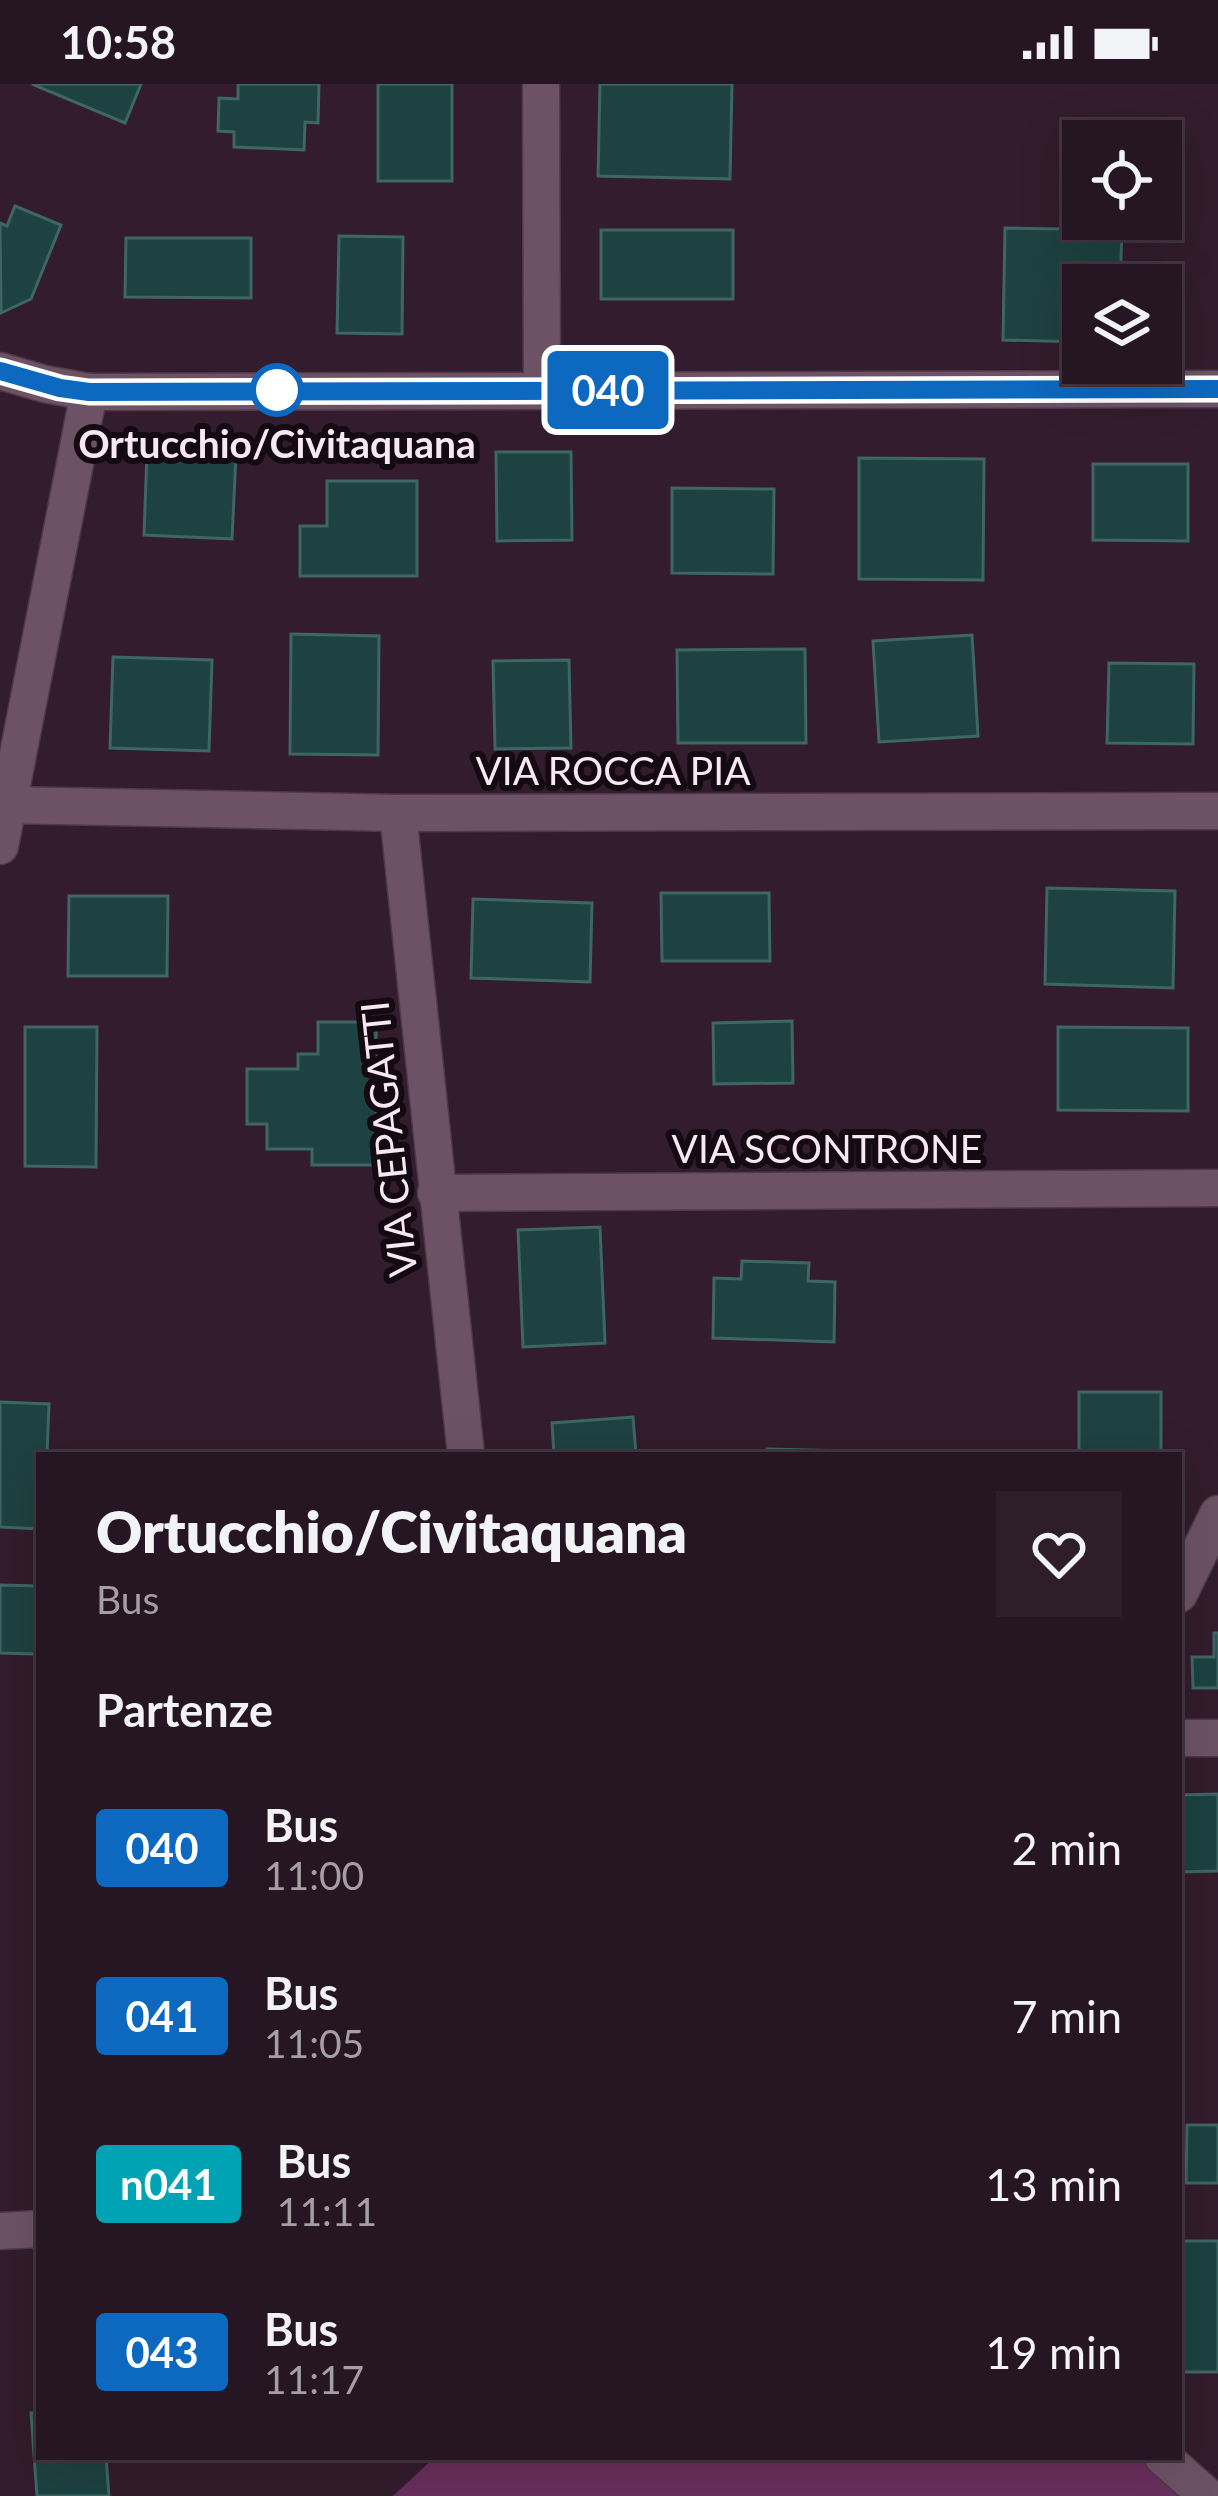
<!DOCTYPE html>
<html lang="it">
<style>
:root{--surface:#261522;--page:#2e1e2a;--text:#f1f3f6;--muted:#a49fa5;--line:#423440}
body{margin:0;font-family:Lato,sans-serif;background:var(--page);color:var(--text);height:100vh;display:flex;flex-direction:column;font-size:45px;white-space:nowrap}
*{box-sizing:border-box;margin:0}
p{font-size:39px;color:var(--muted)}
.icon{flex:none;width:66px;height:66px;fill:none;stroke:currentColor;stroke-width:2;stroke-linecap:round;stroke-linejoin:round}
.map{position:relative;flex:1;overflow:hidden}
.side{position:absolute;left:36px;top:1368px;width:1146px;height:1008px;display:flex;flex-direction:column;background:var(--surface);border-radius:0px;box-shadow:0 12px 48px #0002,0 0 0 3px var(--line)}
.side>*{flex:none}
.badge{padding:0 24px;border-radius:9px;font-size:42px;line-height:78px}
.controls{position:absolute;left:1062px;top:36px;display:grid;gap:24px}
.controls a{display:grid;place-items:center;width:120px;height:120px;border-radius:0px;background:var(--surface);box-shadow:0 12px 48px #0002,0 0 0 3px var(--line);font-size:60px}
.map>.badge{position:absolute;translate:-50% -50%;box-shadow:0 0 0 6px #fff}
h2{padding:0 60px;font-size:45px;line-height:108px}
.round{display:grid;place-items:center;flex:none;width:126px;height:126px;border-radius:0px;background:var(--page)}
.headline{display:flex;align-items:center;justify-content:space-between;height:204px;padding:0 60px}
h1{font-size:57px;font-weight:800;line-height:90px}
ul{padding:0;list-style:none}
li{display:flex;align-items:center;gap:36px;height:168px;padding:0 60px}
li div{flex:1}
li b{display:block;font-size:45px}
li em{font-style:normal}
li .badge{min-width:132px;font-weight:700;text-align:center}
.status{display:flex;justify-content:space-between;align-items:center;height:84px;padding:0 60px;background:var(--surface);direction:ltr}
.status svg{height:33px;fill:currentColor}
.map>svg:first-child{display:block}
.green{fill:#682f5c}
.building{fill:#1d4241;stroke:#3e6665;stroke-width:3}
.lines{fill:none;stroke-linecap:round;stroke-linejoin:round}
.minor-casing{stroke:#4e3949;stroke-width:39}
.minor{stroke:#6d5266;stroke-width:36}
.line-casing{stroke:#fff;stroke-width:27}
.line{stroke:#0c69bf;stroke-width:18}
.stop-dot{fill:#fff;stroke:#0c69bf;stroke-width:6}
.labels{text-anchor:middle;stroke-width:12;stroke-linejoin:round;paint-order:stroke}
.stop-label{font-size:39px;font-weight:bold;fill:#f8e8f3;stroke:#140a11}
.street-label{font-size:39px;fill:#f8e8f3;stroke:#140a11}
</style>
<div class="status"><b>10:58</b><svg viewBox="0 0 49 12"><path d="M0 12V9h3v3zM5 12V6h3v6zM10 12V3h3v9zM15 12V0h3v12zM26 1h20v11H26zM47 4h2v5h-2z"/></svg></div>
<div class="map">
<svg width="1218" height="2412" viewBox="0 0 1218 2412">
<rect width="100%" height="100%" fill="#321c2d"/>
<path class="green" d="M435,2373H1160L1198,2412H393Z"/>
<g class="building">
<path d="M32,0H141L125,39Z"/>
<path d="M238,0H319L318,39L305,38L304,66L234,63V48L218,47L219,14L238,15Z"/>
<rect x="378" y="0" width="74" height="97"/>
<path d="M600,0H732L730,95L598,92Z"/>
<path d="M15,122L61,141L31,215L1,229L0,139L7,142Z"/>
<path d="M1005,144L1122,146L1120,201H1083V258L1003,256Z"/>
<rect x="601" y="146" width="132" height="69"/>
<path d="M339,152L403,153L402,250L337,249Z"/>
<path d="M126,154H251V214L125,213Z"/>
<path d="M147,368L236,371L232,455L144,451Z"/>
<path d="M496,368H571L572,456L497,457Z"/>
<path d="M859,374L984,375L983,496L859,495Z"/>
<path d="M1093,380H1188V457L1093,456Z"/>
<path d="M327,397H417V492H300V442H327Z"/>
<path d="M672,404L774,405L773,490L672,489Z"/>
<path d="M291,550L379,552L378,671L290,670Z"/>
<path d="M972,551L978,652L879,658L873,557Z"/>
<path d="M805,565L806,659H678L677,566Z"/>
<path d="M113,573L212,576L209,667L110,664Z"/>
<path d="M569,576L571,664L495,665L493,577Z"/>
<path d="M1109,579L1194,580L1193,660L1107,659Z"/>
<path d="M1047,804L1175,807L1173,904L1045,900Z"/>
<path d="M661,809H769L770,877H662Z"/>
<path d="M69,812H168L167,892H68Z"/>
<path d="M473,815L592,819L590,898L471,894Z"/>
<path d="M792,937L793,999L714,1000L713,939Z"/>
<path d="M318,938H376V1081H312V1065H267V1040H247V985H298V970H318Z"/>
<path d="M25,943H97L96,1083L25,1082Z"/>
<path d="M1058,943L1188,944V1027L1058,1026Z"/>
<path d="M600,1143L605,1259L523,1263L518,1146Z"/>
<path d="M742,1177L809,1179L808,1197L835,1198L834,1258L713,1254L714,1194L741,1195Z"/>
<rect x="1079" y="1308" width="82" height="63"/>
<path d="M0,1318L49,1320L47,1371H39V1445L0,1443Z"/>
<path d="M633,1333L636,1371H554L552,1339Z"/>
<path d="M767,1365L932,1369V1371H766Z"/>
<path d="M0,1501L37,1502L35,1570L0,1569Z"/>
<path d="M1214,1549H1218V1604H1193L1192,1573H1214Z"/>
<path d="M1218,1710V1787L1179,1788V1711Z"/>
<path d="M1187,2041H1218V2099H1186Z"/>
<rect x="1179" y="2157" width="39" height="131"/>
<path d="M31,2329H39V2373H106L109,2412H37Z"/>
</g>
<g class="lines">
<defs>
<g id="minor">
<path d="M541,0L542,306"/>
<path d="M0,287L45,300L89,308L1218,305"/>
<path d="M8,721L398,729L1218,727"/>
<path d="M398,729L466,1371"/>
<path d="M0,762L89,308"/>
<path d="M436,1109L1218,1104"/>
<path d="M1179,1510L1218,1430"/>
<path d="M1179,1654H1218"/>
<path d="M0,2147L39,2145"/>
<path d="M1163,2373L1207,2412"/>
</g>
</defs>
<use href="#minor" class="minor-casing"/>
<use href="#minor" class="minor"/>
</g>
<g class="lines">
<defs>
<path id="line" d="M0,287L60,304L89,308L1218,305"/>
</defs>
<use href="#line" class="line-casing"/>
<use href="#line" class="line"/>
</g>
<circle class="stop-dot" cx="277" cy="306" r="24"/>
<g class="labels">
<g class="stop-label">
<text x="277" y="374">Ortucchio/Civitaquana</text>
</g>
<g class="street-label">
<text x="613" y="701">VIA ROCCA PIA</text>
<text transform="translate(389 1055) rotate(-96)" y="14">VIA CEPAGATTI</text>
<text x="827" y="1079">VIA SCONTRONE</text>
</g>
</g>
</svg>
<div class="controls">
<a><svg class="icon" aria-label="locate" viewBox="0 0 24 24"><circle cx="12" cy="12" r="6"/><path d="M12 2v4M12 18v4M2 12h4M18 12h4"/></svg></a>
<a><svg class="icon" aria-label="layers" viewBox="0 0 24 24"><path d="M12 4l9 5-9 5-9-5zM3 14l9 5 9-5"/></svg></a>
</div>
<b class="badge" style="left:608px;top:306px;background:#0c69bf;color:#fff">040</b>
<section class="side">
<div class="headline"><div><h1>Ortucchio/Civitaquana</h1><p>Bus</p></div><a class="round"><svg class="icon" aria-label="heart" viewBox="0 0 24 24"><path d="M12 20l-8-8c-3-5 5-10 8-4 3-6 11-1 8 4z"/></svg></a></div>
<h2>Partenze</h2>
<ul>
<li><span class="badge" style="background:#0c69bf;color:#fff">040</span><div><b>Bus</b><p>11:00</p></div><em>2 min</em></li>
<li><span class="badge" style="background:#0c69bf;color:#fff">041</span><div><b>Bus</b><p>11:05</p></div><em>7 min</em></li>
<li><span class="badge" style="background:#00a3b4;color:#fff">n041</span><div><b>Bus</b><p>11:11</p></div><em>13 min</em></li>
<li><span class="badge" style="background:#0c69bf;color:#fff">043</span><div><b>Bus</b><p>11:17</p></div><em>19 min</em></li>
</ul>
</section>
</div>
